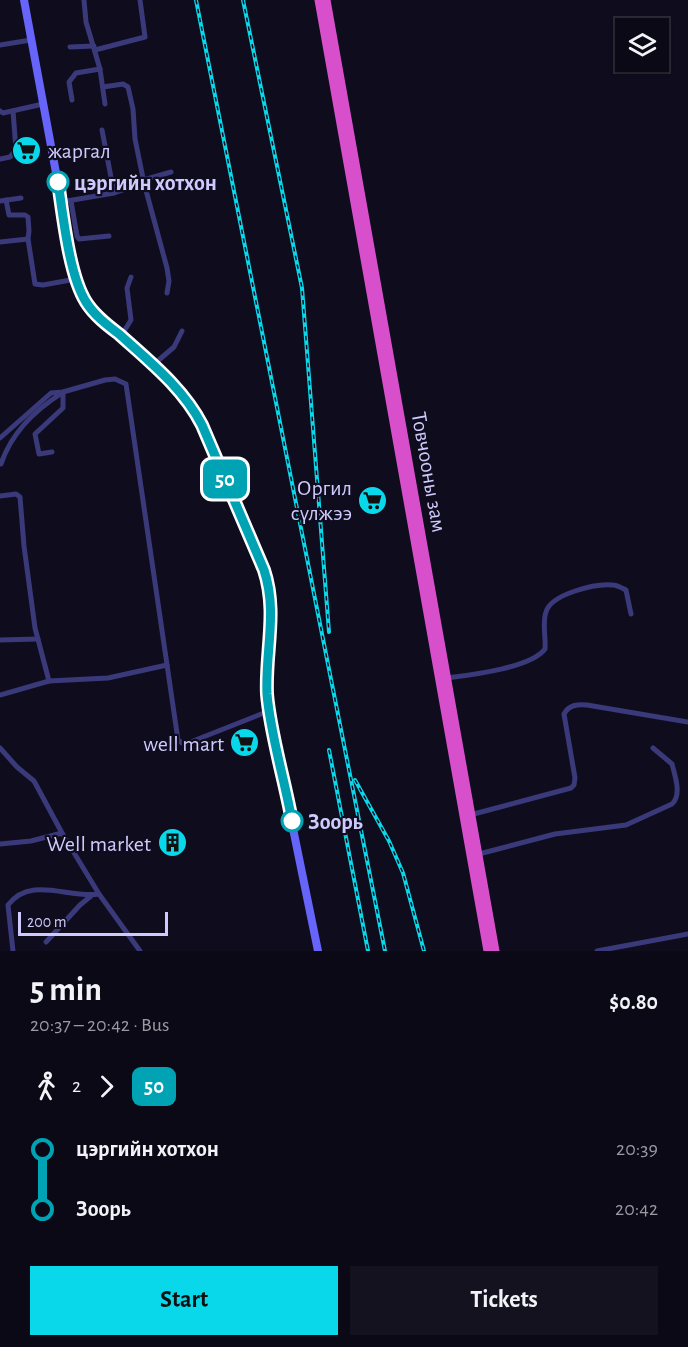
<!DOCTYPE html>
<meta charset="utf-8">
<style>
:root{--surface:#0b0916;--page:#14121f;--text:#f1f3f6;--muted:#9a9aa1;--line:#2b2a35;--accent:#08d8ea}
body{margin:0;font-family:"Alegreya Sans",sans-serif;background:var(--page);color:var(--text);height:100vh;display:flex;flex-direction:column;font-size:22px;white-space:nowrap}
*{box-sizing:border-box;margin:0}
p{font-size:20px;color:var(--muted)}
.icon{flex:none;width:33px;height:33px;fill:none;stroke:currentColor;stroke-width:2;stroke-linecap:round;stroke-linejoin:round}
.map{position:relative;height:951px;overflow:hidden}
.side{display:flex;flex-direction:column;background:var(--surface);flex:1}
.side>*{flex:none}
.badge{padding:0 12px;border-radius:9px;font-size:21px;line-height:39px}
.controls{position:absolute;left:615px;top:18px;display:grid;gap:12px}
.controls a{display:grid;place-items:center;width:54px;height:54px;border-radius:0px;background:var(--surface);box-shadow:0 2px 4px #0004,0 0 0 2px var(--line);font-size:30px}
.scale{position:absolute;left:18px;bottom:15px;width:150px;box-sizing:border-box;padding-left:6px;border:3px solid #cfcafd;border-top:0;font-size:16px;line-height:21px;white-space:nowrap;color:#cfcafd;-webkit-text-stroke:4px #0f0c1d;paint-order:stroke}
.map>.badge{position:absolute;translate:-50% -50%;box-shadow:0 0 0 3px #fff}
.legs{display:flex;align-items:center;gap:9px;height:66px;padding:0 30px;font-size:20px}
.legs p{margin-inline-start:auto}
.headline{display:flex;align-items:center;justify-content:space-between;height:102px;padding:0 30px}
h1{font-size:33px;font-weight:700;line-height:45px}
.action{display:flex;gap:12px;margin-top:auto;padding:12px 30px}
.action a{flex:1;height:69px;border-radius:0px;background:var(--accent);color:#111;font-size:24px;font-weight:700;line-height:69px;text-align:center}
.action a+a{background:var(--page);color:var(--text)}
ul{padding:0 30px;list-style:none}
li{display:flex;align-items:center;gap:21px;height:60px;font-size:22px}
li i{display:grid;place-items:center;width:9px;height:100%;margin:0 8px;background:currentColor}
li i::after{content:'';width:15px;height:15px;margin:-8px;border:4px solid;border-radius:50%;background:var(--surface)}
li p{margin-inline-start:auto}
li:first-child i{background:linear-gradient(#0000 50%,currentColor 0)}
li:last-child i{background:linear-gradient(currentColor 50%,#0000 0)}
.map>svg:first-child{display:block}
.lines{fill:none;stroke-linecap:round;stroke-linejoin:round}
.minor{stroke:#3a397a;stroke-width:5}
.secondary{stroke:#6664f9;stroke-width:8}
.trunk{stroke:#d84fcc;stroke-width:9}
.rail-casing{stroke:#08d8ea;stroke-width:4}
.rail{stroke:#0f0c1d;stroke-width:1.5;stroke-dasharray:4.5;stroke-linecap:butt}
.line-1-casing{stroke:#fff;stroke-width:14}
.line-1{stroke:#00a3b4;stroke-width:9}
.stop-1-dot{fill:#fff;stroke:#00a3b4;stroke-width:3}
.labels{text-anchor:middle;stroke-width:4.5;stroke-linejoin:round;paint-order:stroke}
.poi-label{font-size:22px;fill:#cfcafd;stroke:#0f0c1d;text-anchor:end}
.stop-label{font-size:22px;font-weight:bold;fill:#cfcafd;stroke:#0f0c1d;text-anchor:start}
.street-label{font-size:22px;fill:#cfcafd;stroke:#0f0c1d}
</style>
<div class="map">
<svg width="688" height="951" viewBox="0 0 688 951">
<rect width="100%" height="100%" fill="#0f0c1d"/>
<g class="lines">
<g class="minor">
<path d="M84,0L86,22L100,69L105,104"/>
<path d="M0,45L31,40"/>
<path d="M70,47L94,46"/>
<path d="M95,50L145,37L140,0"/>
<path d="M103,87L123,84L128,87L133,109L135,139L144,183L147,179L171,172"/>
<path d="M72,100L69,82L76,73L100,69"/>
<path d="M0,111L3,113L43,104"/>
<path d="M102,130L114,193"/>
<path d="M0,159L10,157L16,150L13,111"/>
<path d="M6,200L9,215H25L28,217L29,231L28,239L35,284L43,285L76,279"/>
<path d="M0,201L21,198"/>
<path d="M71,201L77,236L79,239L109,236"/>
<path d="M61,202L114,193L144,183L167,268L169,281L167,293"/>
<path d="M0,242L28,239"/>
<path d="M121,336L131,320L127,288L131,277"/>
<path d="M153,365L174,347L182,331"/>
<path d="M0,438L51,393L63,392L105,380L115,379L126,384L178,740L182,743H188L269,711"/>
<path d="M52,452L39,454L35,434L63,408V392"/>
<path d="M1,464C11,434 35,410 62,393"/>
<path d="M0,496L16,494L20,497L24,546L35,628L49,681L0,695"/>
<path d="M0,640L38,639"/>
<path d="M447,678C470,675 531,668 545,649C546,637 542,623 546,612C551,594 596,583 613,585C617,585 622,588 626,590L631,614"/>
<path d="M49,681L108,678L167,665"/>
<path d="M0,748L17,767L34,781L62,833L99,894L140,951"/>
<path d="M470,815L571,788L574,785L575,778L564,714C569,705 577,704 587,705L688,722"/>
<path d="M0,844L31,841L62,833"/>
<path d="M479,854L555,834L626,825L672,804C682,795 675,776 672,764L653,748"/>
<path d="M46,942L80,905L91,896"/>
<path d="M13,951L8,905C31,875 69,899 99,894"/>
<path d="M597,951L688,934"/>
</g>
<path class="secondary" d="M24,0L74,270C81,301 99,316 121,336C151,363 184,388 202,425L268,581L272,615L267,677L269,711L318,951"/>
<g class="trunk">
<path d="M319,0L488,951"/>
<path d="M326,0L495,951"/>
</g>
<defs>
<g id="rail">
<path d="M196,0L385,951"/>
<path d="M243,0L302,288L329,632"/>
<path d="M329,750L368,951"/>
<path d="M355,780L389,841L403,873L424,951"/>
</g>
</defs>
<use href="#rail" class="rail-casing"/>
<use href="#rail" class="rail"/>
</g>
<g class="lines">
<defs>
<path id="line-1" d="M58,182C63,215 69,275 86,302C94,315 107,325 119,334C150,362 183,388 202,425L264,570C278,612 265,652 267,694C270,733 285,781 292,821"/>
</defs>
<use href="#line-1" class="line-1-casing"/>
<use href="#line-1" class="line-1"/>
</g>
<defs>
<symbol id="supermarket-disc" viewBox="-11 -11 22 22"><circle r="9.5" fill="#08d8ea" stroke="#0f0c1d"/><path d="M-6-5.5h2.5l.6 2H6L4.5 2H-2.5L-4.4-4H-6ZM-1.5 3.2a1.3 1.3 0 1 0 .1 0ZM3 3.2a1.3 1.3 0 1 0 .1 0Z" fill="#111"/></symbol>
<symbol id="building-disc" viewBox="-11 -11 22 22"><circle r="9.5" fill="#08d8ea" stroke="#0f0c1d"/><path d="M-4-6H4V6H1V3H-1V6H-4ZM-2.5-4.3h1.7v1.8h-1.7ZM.8-4.3h1.7v1.8H.8ZM-2.5-1h1.7V.8h-1.7ZM.8-1h1.7V.8H.8Z" fill="#111"/></symbol>
</defs>
<g fill-rule="evenodd">
<use href="#supermarket-disc" x="10" y="134" width="33" height="33"/>
<use href="#supermarket-disc" x="356" y="484" width="33" height="33"/>
<use href="#supermarket-disc" x="228" y="726" width="33" height="33"/>
<use href="#building-disc" x="156" y="826" width="33" height="33"/>
</g>
<g class="stop-1-dot">
<circle cx="58" cy="182" r="10"/>
<circle cx="292" cy="821" r="10"/>
</g>
<g class="labels">
<g class="poi-label">
<text x="48" y="158" text-anchor="start">жаргал</text>
<text x="352" y="495">Оргил<tspan x="352" dy="25">сүлжээ</tspan></text>
<text x="224" y="751">well mart</text>
<text x="151" y="851">Well market</text>
</g>
<g class="stop-label">
<text x="74" y="190">цэргийн хотхон</text>
<text x="308" y="829">Зоорь</text>
</g>
<g class="street-label">
<text transform="translate(430 472) rotate(80)" y="8">Товчооны зам</text>
</g>
</g>
</svg>
<div class="controls">
<a><svg class="icon" aria-label="layers" viewBox="0 0 24 24"><path d="M12 4l9 5-9 5-9-5zM3 14l9 5 9-5"/></svg></a>
</div>
<div class="scale">200 m</div>
<b class="badge" style="left:225px;top:479px;background:#00a3b4;color:#fff">50</b>
</div>
<section class="side">
<div class="headline"><div><h1>5 min</h1><p>20:37 – 20:42 · Bus</p></div><b>$0.80</b></div>
<div class="legs"><svg class="icon" aria-label="walk" viewBox="0 0 24 24"><circle cx="13" cy="4" r="2"/><path d="M13 8l-2 6 4 7M11 14l-3 7M7 12l3-4h3l4 4"/></svg>2<svg class="icon" aria-label="forward" viewBox="0 0 24 24"><path d="M9 5l7 7-7 7"/></svg><b class="badge" style="background:#00a3b4;color:#fff">50</b></div>
<ul>
<li><i style="color:#00a3b4"></i><b>цэргийн хотхон</b><p>20:39</p></li>
<li><i style="color:#00a3b4"></i><b>Зоорь</b><p>20:42</p></li>
</ul>
<div class="action"><a>Start</a><a>Tickets</a></div>
</section>
